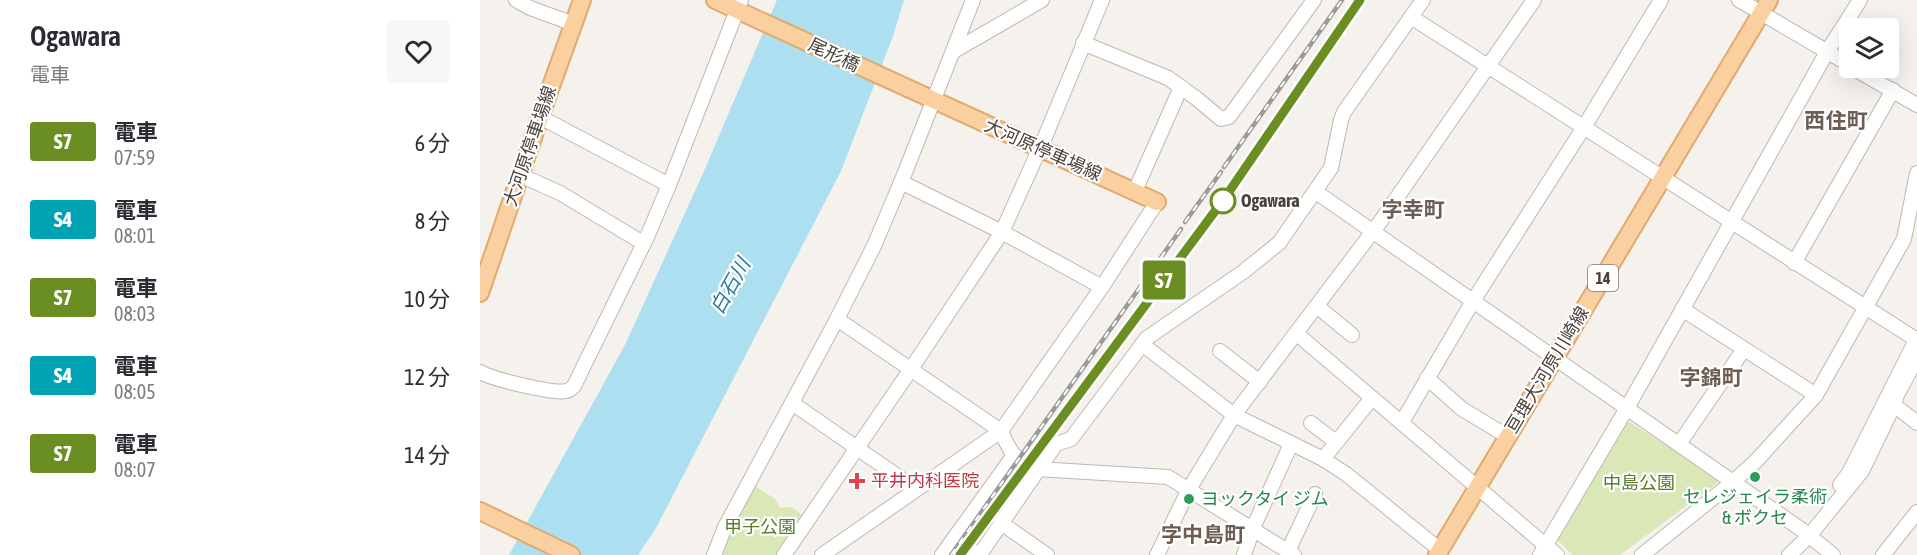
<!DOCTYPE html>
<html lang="ja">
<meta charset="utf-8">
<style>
:root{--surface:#fff;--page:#f7f7f7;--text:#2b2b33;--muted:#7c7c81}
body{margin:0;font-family:"Asap Condensed","Noto Sans JP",sans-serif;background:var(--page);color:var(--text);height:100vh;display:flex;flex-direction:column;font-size:22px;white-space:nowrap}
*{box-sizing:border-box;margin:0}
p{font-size:20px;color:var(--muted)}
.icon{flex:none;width:33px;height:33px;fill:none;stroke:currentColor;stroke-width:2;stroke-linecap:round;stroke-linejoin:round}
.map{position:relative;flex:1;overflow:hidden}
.details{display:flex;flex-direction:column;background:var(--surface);width:480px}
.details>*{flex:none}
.badge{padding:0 12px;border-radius:4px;font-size:21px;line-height:39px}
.buttons{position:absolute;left:1359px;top:18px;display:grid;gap:12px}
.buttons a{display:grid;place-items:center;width:60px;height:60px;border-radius:6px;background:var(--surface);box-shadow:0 6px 24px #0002;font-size:30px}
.map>.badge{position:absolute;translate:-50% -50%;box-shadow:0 0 0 3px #fff}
.round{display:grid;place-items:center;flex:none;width:63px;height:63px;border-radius:6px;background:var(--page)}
.headline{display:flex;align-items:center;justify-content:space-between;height:102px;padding:0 30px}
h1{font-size:28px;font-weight:600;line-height:45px}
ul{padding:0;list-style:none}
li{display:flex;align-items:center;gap:18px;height:78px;padding:0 30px}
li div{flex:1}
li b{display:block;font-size:22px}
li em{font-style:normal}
li .badge{min-width:66px;font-weight:700;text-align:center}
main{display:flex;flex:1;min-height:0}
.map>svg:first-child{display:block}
.green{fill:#dae8b7}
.water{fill:#acdfef}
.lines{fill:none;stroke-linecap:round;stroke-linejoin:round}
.minor-casing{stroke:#c1b7af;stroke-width:16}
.major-casing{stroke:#e1aa6f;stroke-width:20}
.minor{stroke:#fff;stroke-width:14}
.major{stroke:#fbd0a0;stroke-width:16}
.rail-casing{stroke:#9a9a9a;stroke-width:4.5}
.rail{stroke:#fff;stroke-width:2;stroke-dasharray:7;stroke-linecap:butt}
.line-casing{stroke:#fff;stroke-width:14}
.line{stroke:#6b8e23;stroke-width:9}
.stop-dot{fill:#fff;stroke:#6b8e23;stroke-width:3}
.leisure-dot{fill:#2e9e5b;stroke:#fff;stroke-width:2}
.health-dot{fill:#e0444e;stroke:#fff;stroke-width:2}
.labels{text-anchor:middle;stroke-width:4.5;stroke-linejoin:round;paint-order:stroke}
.shield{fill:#fff;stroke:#807a75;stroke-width:1.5}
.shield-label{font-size:16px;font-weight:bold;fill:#4a413a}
.street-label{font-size:18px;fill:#4a413a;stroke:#fff}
.stop-label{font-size:18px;font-weight:bold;fill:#4a413a;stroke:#fff;text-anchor:start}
.health-label{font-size:18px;fill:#be3a42;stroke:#fff;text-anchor:start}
.park-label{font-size:18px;fill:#597b2d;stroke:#fff}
.leisure-label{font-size:18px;fill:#27864d;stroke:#fff}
.water-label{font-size:20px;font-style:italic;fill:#2e7b93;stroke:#fff}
.quarter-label{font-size:21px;font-weight:bold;fill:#6c5c51;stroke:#fff}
</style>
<main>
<section class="details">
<div class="headline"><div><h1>Ogawara</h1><p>電車</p></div><a class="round"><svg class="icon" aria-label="heart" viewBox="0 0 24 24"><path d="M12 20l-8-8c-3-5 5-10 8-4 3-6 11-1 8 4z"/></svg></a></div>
<ul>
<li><span class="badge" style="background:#6b8e23;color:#fff">S7</span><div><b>電車</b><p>07:59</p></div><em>6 分</em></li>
<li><span class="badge" style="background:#00a3b4;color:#fff">S4</span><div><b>電車</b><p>08:01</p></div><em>8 分</em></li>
<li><span class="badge" style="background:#6b8e23;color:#fff">S7</span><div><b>電車</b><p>08:03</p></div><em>10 分</em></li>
<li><span class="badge" style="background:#00a3b4;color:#fff">S4</span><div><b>電車</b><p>08:05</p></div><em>12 分</em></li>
<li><span class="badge" style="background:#6b8e23;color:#fff">S7</span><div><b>電車</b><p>08:07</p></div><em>14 分</em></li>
</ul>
</section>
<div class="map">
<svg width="1437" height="555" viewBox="0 0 1437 555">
<rect width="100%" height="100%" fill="#f5f1ec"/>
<g class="green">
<path d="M1141,420L1151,423L1241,480L1140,555H1092L1075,537Z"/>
<path d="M272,484L295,499L300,508L312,507L322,515L296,555H237Z"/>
</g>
<path class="water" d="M297,0H424L413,36L361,171L176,528L158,555H29L145,345L224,171Z"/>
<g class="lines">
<defs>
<g id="minor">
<path d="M36,0L50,8L94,24"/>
<path d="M1259,0L1370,65"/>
<path d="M931,17L1437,340"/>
<path d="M603,43L688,78L716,98L741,119L749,117L834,0"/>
<path d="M474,51L562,0"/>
<path d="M1373,68L1437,105"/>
<path d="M60,117L189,185"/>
<path d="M40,175L80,193L163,243"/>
<path d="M421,182L522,232L622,287"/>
<path d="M655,191L701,87"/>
<path d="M836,192L1322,530L1353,555"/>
<path d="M1314,263L1413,90"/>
<path d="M838,307L872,335"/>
<path d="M1202,309L1336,395"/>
<path d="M357,319L521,431C530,452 534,460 557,469L688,477L814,555"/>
<path d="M817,334L1077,555"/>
<path d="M662,344L754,415L843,459L866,474L960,550"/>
<path d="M740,351L780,382"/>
<path d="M0,372C12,379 73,394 86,391C89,391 92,388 94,386L167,237L189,185L261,0"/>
<path d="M947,378L982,409L1027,436"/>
<path d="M312,403L436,489"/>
<path d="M1414,405L1437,423"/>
<path d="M922,422L993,301L1104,127L1181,0"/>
<path d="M831,423L856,442"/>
<path d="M1199,444L1264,349"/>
<path d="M843,459L892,398"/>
<path d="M1360,485L1369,473L1437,338"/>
<path d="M521,523L567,555"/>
<path d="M808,551L835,494"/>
<path d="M234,555L245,527L357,319L394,246L424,175L493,0"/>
<path d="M304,555L431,369L522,232L565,137L622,0"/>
<path d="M342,555L521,431L622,287L677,202"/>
<path d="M462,555L534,455"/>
<path d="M492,555L503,550L576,444L591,439L667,338L763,272L799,243L851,168L861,120L864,112L943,0"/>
<path d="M677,555L709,489L754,415L900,222L1054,0"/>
<path d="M764,555L773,528L811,444"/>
<path d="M1060,555L1147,408L1347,52L1380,0"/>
<path d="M1162,555L1253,482L1276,461L1336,395L1424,239L1437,173"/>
<path d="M1309,555L1329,536L1382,471L1414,405L1416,397L1437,358"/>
<path d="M1403,555L1437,512"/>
</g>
<g id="major">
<path d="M235,0L677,202"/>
<path d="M0,293L60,117L102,0"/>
<path d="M0,511L91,555"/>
<path d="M957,555L1289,0"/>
</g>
</defs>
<use href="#minor" class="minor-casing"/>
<use href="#major" class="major-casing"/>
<use href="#minor" class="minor"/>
<use href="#major" class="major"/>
<defs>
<g id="rail">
<path d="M744,167L862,0"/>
<path d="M705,222L741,172"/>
<path d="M720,232L744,199L880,0"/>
<path d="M512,511L715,239"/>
<path d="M471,555L701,229"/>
</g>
</defs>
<use href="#rail" class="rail-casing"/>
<use href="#rail" class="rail"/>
</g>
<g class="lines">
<defs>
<path id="line" d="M480,555L744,199L880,0"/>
</defs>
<use href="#line" class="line-casing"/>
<use href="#line" class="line"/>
</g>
<circle class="stop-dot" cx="743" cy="201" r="12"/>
<g class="leisure-dot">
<circle cx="1275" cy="477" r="6"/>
<circle cx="709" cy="499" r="6"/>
</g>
<path class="health-dot" d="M374 472h6v6h6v6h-6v6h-6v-6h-6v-6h6z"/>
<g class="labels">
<rect class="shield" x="1108" y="265" width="30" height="26" rx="4.5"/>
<g class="shield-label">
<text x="1123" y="284">14</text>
</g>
<g class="street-label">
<text transform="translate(354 55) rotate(25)" y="6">尾形橋</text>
<text transform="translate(50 146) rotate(-71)" y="6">大河原停車場線</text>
<text transform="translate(563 150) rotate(24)" y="6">大河原停車場線</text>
<text transform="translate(1067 370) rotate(-59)" y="6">亘理大河原川崎線</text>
</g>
<g class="stop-label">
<text x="761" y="207">Ogawara</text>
</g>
<g class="health-label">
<text x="391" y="487">平井内科医院</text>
</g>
<g class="park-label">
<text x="1159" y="489">中島公園</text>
<text x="280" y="533">甲子公園</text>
</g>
<g class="leisure-label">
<text x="1275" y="503">セレジェイラ柔術<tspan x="1275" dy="21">&amp; ボクセ</tspan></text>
<text x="721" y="505" text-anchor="start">ヨックタイ ジム</text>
</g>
<g class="water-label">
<text transform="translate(250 286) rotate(-61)" y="7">白石川</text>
</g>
<g class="quarter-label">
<text x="1356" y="128">西住町</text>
<text x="933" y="217">字幸町</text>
<text x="1231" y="385">字錦町</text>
<text x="723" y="542">字中島町</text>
</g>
</g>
</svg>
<div class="buttons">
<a><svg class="icon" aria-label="layers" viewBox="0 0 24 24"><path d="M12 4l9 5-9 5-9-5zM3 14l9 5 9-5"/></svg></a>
</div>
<b class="badge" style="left:684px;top:280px;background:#6b8e23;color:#fff">S7</b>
</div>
</main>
